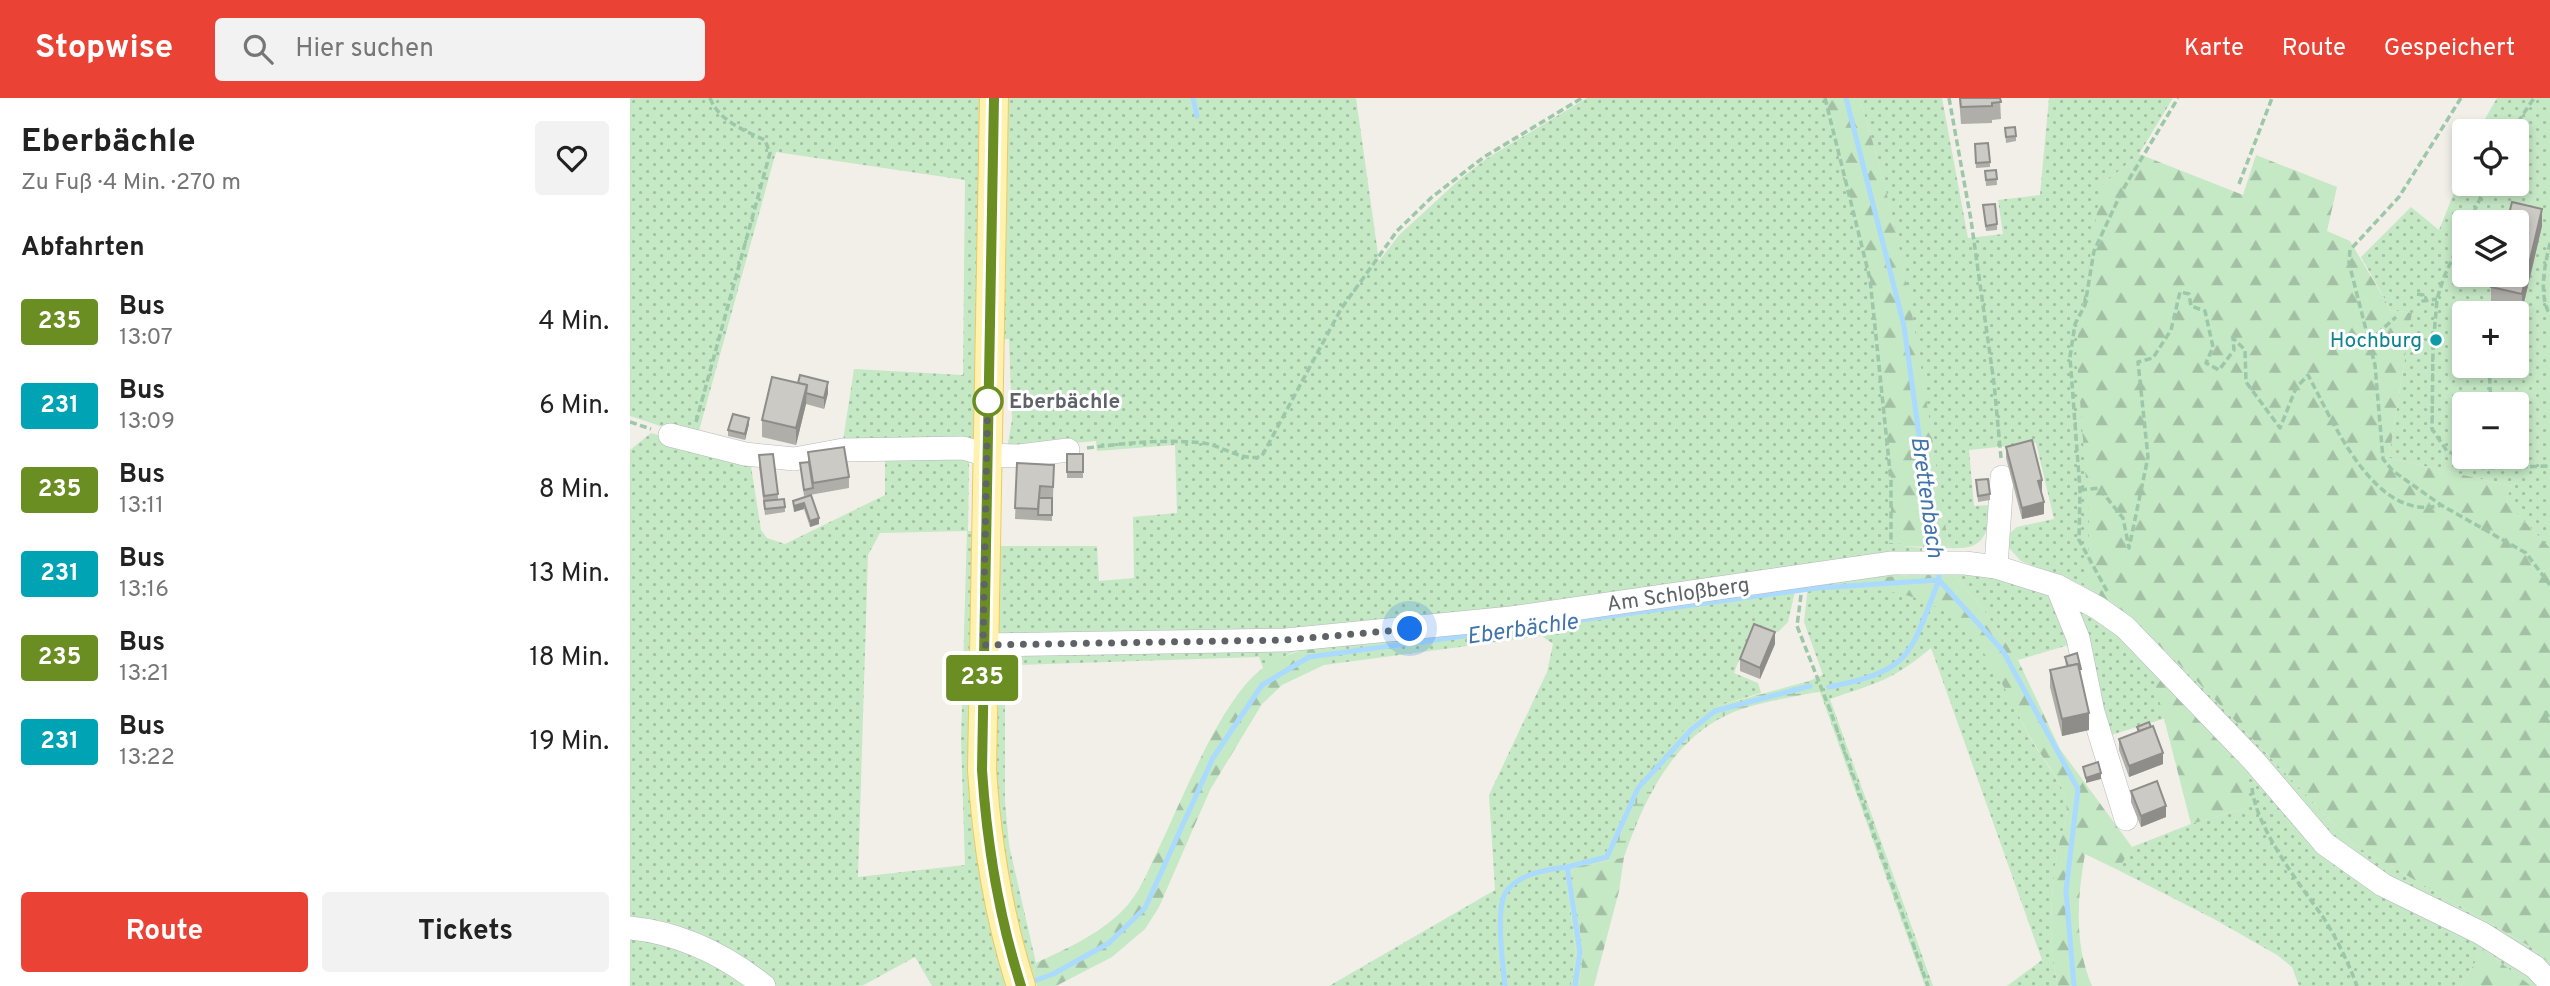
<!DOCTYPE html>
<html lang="de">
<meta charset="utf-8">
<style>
:root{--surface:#fff;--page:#f2f2f2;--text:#222;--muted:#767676;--accent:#ea4335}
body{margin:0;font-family:Overpass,sans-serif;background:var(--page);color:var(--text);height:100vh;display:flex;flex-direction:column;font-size:26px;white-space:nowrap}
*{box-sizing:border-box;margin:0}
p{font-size:23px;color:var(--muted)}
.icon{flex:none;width:38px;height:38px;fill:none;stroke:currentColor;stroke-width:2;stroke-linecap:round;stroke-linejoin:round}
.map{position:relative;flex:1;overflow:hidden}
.drawer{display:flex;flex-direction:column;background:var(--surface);width:630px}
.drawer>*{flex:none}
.badge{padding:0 14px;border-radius:5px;font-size:24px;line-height:46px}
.fabs{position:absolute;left:1822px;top:21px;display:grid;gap:14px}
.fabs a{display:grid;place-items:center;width:77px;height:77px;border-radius:7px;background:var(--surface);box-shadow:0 4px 10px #0003;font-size:35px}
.you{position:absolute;width:35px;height:35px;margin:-18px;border:5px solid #fff;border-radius:50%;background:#1a73e8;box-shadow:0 0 0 10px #1a73e833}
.map>.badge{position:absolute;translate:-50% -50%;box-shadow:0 0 0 4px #fff}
h2{padding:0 21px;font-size:26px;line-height:63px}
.round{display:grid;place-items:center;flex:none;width:74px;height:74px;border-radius:7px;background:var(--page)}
.summary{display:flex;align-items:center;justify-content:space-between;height:119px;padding:0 21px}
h1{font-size:33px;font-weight:700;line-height:52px}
.primary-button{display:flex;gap:14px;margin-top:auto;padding:14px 21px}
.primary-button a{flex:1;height:80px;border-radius:7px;background:var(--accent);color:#fff;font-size:28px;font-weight:700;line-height:80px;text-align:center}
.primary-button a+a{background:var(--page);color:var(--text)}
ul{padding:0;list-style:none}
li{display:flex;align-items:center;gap:21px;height:84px;padding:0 21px}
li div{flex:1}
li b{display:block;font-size:26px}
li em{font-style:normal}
li .badge{min-width:77px;font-weight:700;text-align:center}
header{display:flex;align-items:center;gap:42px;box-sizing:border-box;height:98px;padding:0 35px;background:var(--accent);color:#fff}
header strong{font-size:33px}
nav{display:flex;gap:38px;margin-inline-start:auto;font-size:24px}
.search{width:490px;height:63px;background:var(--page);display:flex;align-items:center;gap:18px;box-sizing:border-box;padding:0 24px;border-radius:7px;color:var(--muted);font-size:26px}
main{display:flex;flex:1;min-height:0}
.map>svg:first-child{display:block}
.grass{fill:url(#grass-dots);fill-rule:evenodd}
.forest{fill:url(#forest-firs)}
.wetland{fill:url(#wetland-marsh)}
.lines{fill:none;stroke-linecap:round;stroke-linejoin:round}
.stream{stroke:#aadaff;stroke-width:5}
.minor-casing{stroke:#b5b8bc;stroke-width:24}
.major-casing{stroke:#f2c960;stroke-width:30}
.path{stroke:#9cc7a9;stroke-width:3.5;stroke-dasharray:7 3.5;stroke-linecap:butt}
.minor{stroke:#fff;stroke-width:23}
.major{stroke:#fff2af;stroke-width:28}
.wall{fill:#afaea9}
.shaded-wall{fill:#8f8d8a}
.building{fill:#cccac5;stroke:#8f8d8a;stroke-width:2}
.line-casing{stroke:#fff;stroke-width:16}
.line{stroke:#6b8e23;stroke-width:10}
.walk{stroke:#5f6368;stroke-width:7;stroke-dasharray:0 12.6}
.culture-dot{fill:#0f9aa8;stroke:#fff;stroke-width:2.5}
.stop-dot{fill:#fff;stroke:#6b8e23;stroke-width:3.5}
.labels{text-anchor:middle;stroke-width:6;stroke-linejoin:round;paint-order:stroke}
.culture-label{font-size:21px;fill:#0d838f;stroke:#fff;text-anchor:end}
.stop-label{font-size:21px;font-weight:bold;fill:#5f6368;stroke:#fff;text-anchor:start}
.street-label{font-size:21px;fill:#5f6368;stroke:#fff}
.water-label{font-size:23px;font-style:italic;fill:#4174aa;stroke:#fff}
</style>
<header>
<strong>Stopwise</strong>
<div class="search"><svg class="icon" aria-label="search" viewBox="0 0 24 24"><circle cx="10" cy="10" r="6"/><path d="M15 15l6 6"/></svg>Hier suchen</div>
<nav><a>Karte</a><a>Route</a><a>Gespeichert</a></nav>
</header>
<main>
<section class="drawer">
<div class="summary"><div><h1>Eberbächle</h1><p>Zu Fuß · 4 Min. · 270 m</p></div><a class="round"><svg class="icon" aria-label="heart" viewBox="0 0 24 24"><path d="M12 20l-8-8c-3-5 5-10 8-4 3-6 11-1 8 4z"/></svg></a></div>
<h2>Abfahrten</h2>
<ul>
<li><span class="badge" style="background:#6b8e23;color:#fff">235</span><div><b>Bus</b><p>13:07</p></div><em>4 Min.</em></li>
<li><span class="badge" style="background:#00a3b4;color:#fff">231</span><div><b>Bus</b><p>13:09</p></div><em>6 Min.</em></li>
<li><span class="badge" style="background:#6b8e23;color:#fff">235</span><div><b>Bus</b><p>13:11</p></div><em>8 Min.</em></li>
<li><span class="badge" style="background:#00a3b4;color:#fff">231</span><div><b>Bus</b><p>13:16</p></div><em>13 Min.</em></li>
<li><span class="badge" style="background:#6b8e23;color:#fff">235</span><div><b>Bus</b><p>13:21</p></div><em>18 Min.</em></li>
<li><span class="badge" style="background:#00a3b4;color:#fff">231</span><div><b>Bus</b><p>13:22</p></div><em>19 Min.</em></li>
</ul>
<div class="primary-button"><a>Route</a><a>Tickets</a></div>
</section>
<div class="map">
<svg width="1920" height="888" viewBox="0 0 1920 888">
<defs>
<pattern id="grass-dots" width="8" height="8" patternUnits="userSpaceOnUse" patternTransform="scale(1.75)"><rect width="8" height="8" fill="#c5e8c5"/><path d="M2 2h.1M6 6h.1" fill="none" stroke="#a3c0a4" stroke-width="1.8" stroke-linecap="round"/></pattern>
<pattern id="forest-firs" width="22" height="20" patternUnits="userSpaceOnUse" patternTransform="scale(1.75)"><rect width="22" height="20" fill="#c5e8c5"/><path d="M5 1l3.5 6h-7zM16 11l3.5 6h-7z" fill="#a3c0a4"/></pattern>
<pattern id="wetland-marsh" width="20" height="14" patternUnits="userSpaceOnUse" patternTransform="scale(1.75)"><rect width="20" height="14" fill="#c5e8c5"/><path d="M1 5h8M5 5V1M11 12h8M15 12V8" fill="none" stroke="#a3c0a4"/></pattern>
</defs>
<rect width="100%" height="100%" fill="#f1efe8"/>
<g class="grass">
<path d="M0,0H561L565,19L569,17L565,0H726L749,163L769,137L829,82L856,61L957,0H1195L1240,181L1261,383V437L1273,448L1292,450V476L1244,480V491C1252,492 1262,492 1270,493C1346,506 1371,586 1402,643C1412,662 1433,683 1436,704C1439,721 1430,738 1427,756C1420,801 1418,843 1428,888H1377L1412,862L1301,550C1262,583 1246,585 1200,601L1303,888H1295L1190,594L1182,595L1179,583L1193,577L1174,524L1178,488L1166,489L1158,524L1148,534L1123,526L1104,575L1128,585L1131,595L1087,608L1007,687L975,757L935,770L946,854L941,888H699L865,792L859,697L917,574L923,546L912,538L694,567L682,549L661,555L633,570L629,559L387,567L379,571L375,578V704L379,747L406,865L403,876L374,888H302L285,859L232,888H0V352L21,335L120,362L131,432L137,440L155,446L255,397V356L335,357L339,364L338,433L370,432L371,448H467L469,483L504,480L503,419L547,415L545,347L467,353L466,343L377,351L382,322L379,241L351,240L345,338L340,343L212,349L224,271L333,277L335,82L146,54L67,340L0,318ZM337,433L331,642L335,767L228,779L238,457L250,435Z"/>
<path d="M1229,0H1312L1338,140L1373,136L1368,102L1410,97L1419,0H1543L1509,56L1471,88L1458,492L1484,506L1564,580L1724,747L1901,849L1920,866V888H1901L1853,851L1831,888H1669L1662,869L1647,857L1584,821L1488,772L1502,749L1561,726L1617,710L1526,589L1536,620L1481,637L1448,512L1454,488L1391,463L1379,450L1380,435L1387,429L1424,421L1406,345L1339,352L1344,408L1359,407C1359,440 1352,452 1319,450C1294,300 1278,145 1229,0Z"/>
<path d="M1867,0H1920V450L1876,404L1881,388L1759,360L1782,215L1761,212L1731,159L1781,109L1809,132L1834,70V86H1886V33H1848ZM1834,124H1886V177H1834ZM1834,215H1886V268H1834ZM1834,306H1886V359H1834Z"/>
<path d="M1323,476L1351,477L1422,496L1442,546L1388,562L1353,511Z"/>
</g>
<g class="forest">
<path d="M1195,0H1229C1278,145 1295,300 1319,450L1273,448L1261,437V383L1240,181Z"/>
<path d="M1509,56L1613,97L1626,57L1707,89L1697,133L1720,143L1761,212L1782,215L1759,360L1881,388L1876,404L1920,450V866L1901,849L1724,747L1564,580L1484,506L1458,492L1459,420L1446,250L1471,88Z"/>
<path d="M1292,476H1323L1353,511L1388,562L1430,651L1502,749L1488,772L1455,756C1447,800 1444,846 1462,888H1428C1418,843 1420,801 1427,756C1430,738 1439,721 1436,704C1433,683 1413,662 1403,644C1361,569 1343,499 1244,492L1243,480Z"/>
<path d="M682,549L694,567L652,587L632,606L580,692L529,809L515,831L482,859L426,888H407L403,876L406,865C436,851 468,837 492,813C509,797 517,774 527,754C551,705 591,600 633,570C648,560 665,554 682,549Z"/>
<path d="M1534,577L1617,672V710L1561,726L1526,589Z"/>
<path d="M994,759L989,793L964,888H949L953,856L941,772Z"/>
<path d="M1853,851L1901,888H1831Z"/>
</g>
<path class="wetland" d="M1179,583L1182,595C1158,600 1132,604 1109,612C1045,635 1015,699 994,759L942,772L953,856L949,888H941L946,854L935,766L975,757L1007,687L1059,626L1087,608Z"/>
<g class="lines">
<g class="stream">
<path d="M563,0L567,18"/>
<path d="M1216,0L1274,228L1306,461"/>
<path d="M1308,470L1309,482L1373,553L1448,691L1436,793L1444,888"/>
<path d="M398,885L423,876L479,845L515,810L583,660L632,587L679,559L1187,490L1309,482C1279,557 1284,572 1199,589"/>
<path d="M875,888C873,868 865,810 876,794C890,775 916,772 937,769"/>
<path d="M945,888L950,854L937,769L977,759L1008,690L1062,631L1085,613L1180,588"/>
</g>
<defs>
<g id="minor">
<path d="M40,337L115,356L164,361L213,352L333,350L357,357L389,358L438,352"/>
<path d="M1366,469L1372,379"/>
<path d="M1427,488L1448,540L1463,614L1496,721"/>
<path d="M353,547L656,542L881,520L1262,465H1335L1366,469L1427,488L1468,510L1495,529L1624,663L1695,746L1753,787L1851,835L1905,869L1920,885"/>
<path d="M0,830C50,835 95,857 134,888"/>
</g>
<path id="major" d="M364,0L352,672C357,748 368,816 391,888"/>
</defs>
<use href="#minor" class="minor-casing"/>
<use href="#major" class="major-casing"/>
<g class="path">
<path d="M1195,0L1240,181L1261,383V446"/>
<path d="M1319,0L1341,122L1364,285L1371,360"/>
<path d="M1831,0L1769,99L1720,152L1719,165L1745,267L1753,361L1763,373L1811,407L1896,455L1920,487"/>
<path d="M1882,33L1904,0"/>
<path d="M1609,86L1642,0"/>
<path d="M1839,124L1857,86"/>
<path d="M1834,135L1814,179L1807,201L1803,250L1802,331L1817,353L1853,370L1920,368"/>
<path d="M1920,145C1915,167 1908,196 1920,217"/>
<path d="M1787,196L1793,197V203L1807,201"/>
<path d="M1739,243L1766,219"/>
<path d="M1859,268L1861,306"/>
<path d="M0,324L21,331"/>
<path d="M66,324L140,55L135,42C115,33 88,22 80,0"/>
<path d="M457,350C496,345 534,341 573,345C591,347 614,365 632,358L711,211L767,133L802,99L854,59L952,0"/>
<path d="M1875,359L1898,369"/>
<path d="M1450,392L1469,390L1493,420L1499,450L1518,359L1508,264L1523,260L1541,232L1550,194L1559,196L1561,208L1575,213L1583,249L1576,265L1589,272L1604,252L1603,240L1615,252L1616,284L1650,330L1666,290L1678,277C1703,323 1745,426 1811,407"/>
<path d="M1477,493L1449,442L1450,392L1440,259L1445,226L1455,207L1464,153L1492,93L1548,0"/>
<path d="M1171,497L1167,528L1200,612L1298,888"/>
<path d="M1915,613L1920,621"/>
<path d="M1622,690C1626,730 1670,787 1693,819C1707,841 1718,864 1727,888"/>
</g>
<use href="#minor" class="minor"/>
<use href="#major" class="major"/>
</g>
<g class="wall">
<path d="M1329,0H1370L1371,21L1362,22V25L1331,26Z"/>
<path d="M1375,30L1386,38V43L1376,45Z"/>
<path d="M1345,52L1360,64V69L1346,70Z"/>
<path d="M1366,72L1367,87L1356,88L1355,73Z"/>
<path d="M1353,107L1367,126V132L1356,133Z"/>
<path d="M1912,128L1892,213L1861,206V189Z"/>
<path d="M142,279L198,295L194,311L176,306L166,347L132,339V322Z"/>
<path d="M119,326L115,342L98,338V332Z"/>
<path d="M1376,349L1412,393L1411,394L1414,416L1392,421L1376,360Z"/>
<path d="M178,354L219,379V390L174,398L170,365L178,364Z"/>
<rect x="437" y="356" width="16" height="24"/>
<path d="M129,357L148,396V401L155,409V414L135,417L129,369Z"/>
<path d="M387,365L424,367L423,400H410H422V423L385,421Z"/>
<path d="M1346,382L1360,396V402L1348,404Z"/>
<path d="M181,397L189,426L180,429L174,411L164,414L163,409V403Z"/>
<path d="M1145,546L1130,581L1110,573V561Z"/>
<path d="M1435,559L1451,577L1459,632L1432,638L1420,589V572L1436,569Z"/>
<path d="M1507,629L1533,666L1499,679L1489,652V641L1507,634Z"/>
<path d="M1501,693L1536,719L1511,729L1501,704Z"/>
</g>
<g class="shaded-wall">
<path d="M1912,111V128L1892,213V196Z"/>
<path d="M198,284V295L194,311V300Z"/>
<path d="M177,287L176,306L166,347V330Z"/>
<path d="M119,320V326L115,342V336Z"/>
<path d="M1412,382V393L1408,394V383Z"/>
<path d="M1414,404V416L1392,421V410Z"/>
<path d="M174,405V411L164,414V408Z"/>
<path d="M189,420V426L180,429V423Z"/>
<path d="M1145,534V546L1130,581V570Z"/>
<path d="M1459,615V632L1432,638V621Z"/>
<path d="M1533,655V666L1499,679V668Z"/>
<path d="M1471,675V681L1456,685V680Z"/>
<path d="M1536,708V719L1511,729V718Z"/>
</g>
<g class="building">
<path d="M1330,0H1370L1371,4L1362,5V8L1331,9Z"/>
<path d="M1385,29L1386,38L1376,39L1375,30Z"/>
<path d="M1358,45L1360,64L1346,65L1345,46Z"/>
<path d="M1366,72L1367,81L1356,82L1355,73Z"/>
<path d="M1882,104L1912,111L1892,196L1861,189L1864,177H1886V124H1877Z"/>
<path d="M1365,106L1367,126L1356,128L1353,107Z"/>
<path d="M170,277L198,284L194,300L176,295L177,287L168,285Z"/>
<path d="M142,279L177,287L166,330L132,322Z"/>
<path d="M103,316L119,320L115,336L98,332Z"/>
<path d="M1402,342L1412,382L1408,383L1414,404L1392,410L1376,349Z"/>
<path d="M214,349L219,379L183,385L178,354Z"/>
<path d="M143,356L148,396L134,398L129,357Z"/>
<rect x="437" y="356" width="16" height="18"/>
<path d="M179,364L183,390L174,392L170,365Z"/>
<path d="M387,365L424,367L423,389L410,388L408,411L385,410Z"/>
<path d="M1358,381L1360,396L1348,398L1346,382Z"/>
<path d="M181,397L189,420L180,423L174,405L164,408L163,403Z"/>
<path d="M409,400H422V417H408Z"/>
<path d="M154,401L155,409L135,411L134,403Z"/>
<path d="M1124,526L1145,534L1130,570L1110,561Z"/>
<path d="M1447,555L1451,571H1449L1448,566L1438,568L1435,559Z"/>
<path d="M1448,566L1459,615L1432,621L1420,572Z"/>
<path d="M1519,624L1521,629L1509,633L1507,629Z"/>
<path d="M1523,628L1533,655L1499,668L1489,641Z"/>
<path d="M1468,664L1471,675L1456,680L1453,669Z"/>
<path d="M1527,683L1536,708L1511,718L1501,693Z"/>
</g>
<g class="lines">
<defs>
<path id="line" d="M364,0L352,672C357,748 368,816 391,888"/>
</defs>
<use href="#line" class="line-casing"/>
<use href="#line" class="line"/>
<path class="walk" d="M358,303V294L353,547L656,542L780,531"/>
</g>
<circle class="culture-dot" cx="1806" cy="242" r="7"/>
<circle class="stop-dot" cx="358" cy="303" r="14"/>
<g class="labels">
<g class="culture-label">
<text x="1792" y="249">Hochburg</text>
</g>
<g class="stop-label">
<text x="379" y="310">Eberbächle</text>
</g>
<g class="street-label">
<text transform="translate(1048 496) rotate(-8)" y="7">Am Schloßberg</text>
</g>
<g class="water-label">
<text transform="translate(1298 399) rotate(82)" y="8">Brettenbach</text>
<text transform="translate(892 530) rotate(-8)" y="8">Eberbächle</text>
</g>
</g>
</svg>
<div class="fabs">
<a><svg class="icon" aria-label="locate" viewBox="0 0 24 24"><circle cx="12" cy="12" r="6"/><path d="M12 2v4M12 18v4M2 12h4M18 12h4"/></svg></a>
<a><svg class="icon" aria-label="layers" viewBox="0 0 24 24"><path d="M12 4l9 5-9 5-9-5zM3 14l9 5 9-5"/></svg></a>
<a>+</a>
<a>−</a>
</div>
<div class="you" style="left:780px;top:531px"></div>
<b class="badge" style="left:352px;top:580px;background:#6b8e23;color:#fff">235</b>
</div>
</main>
